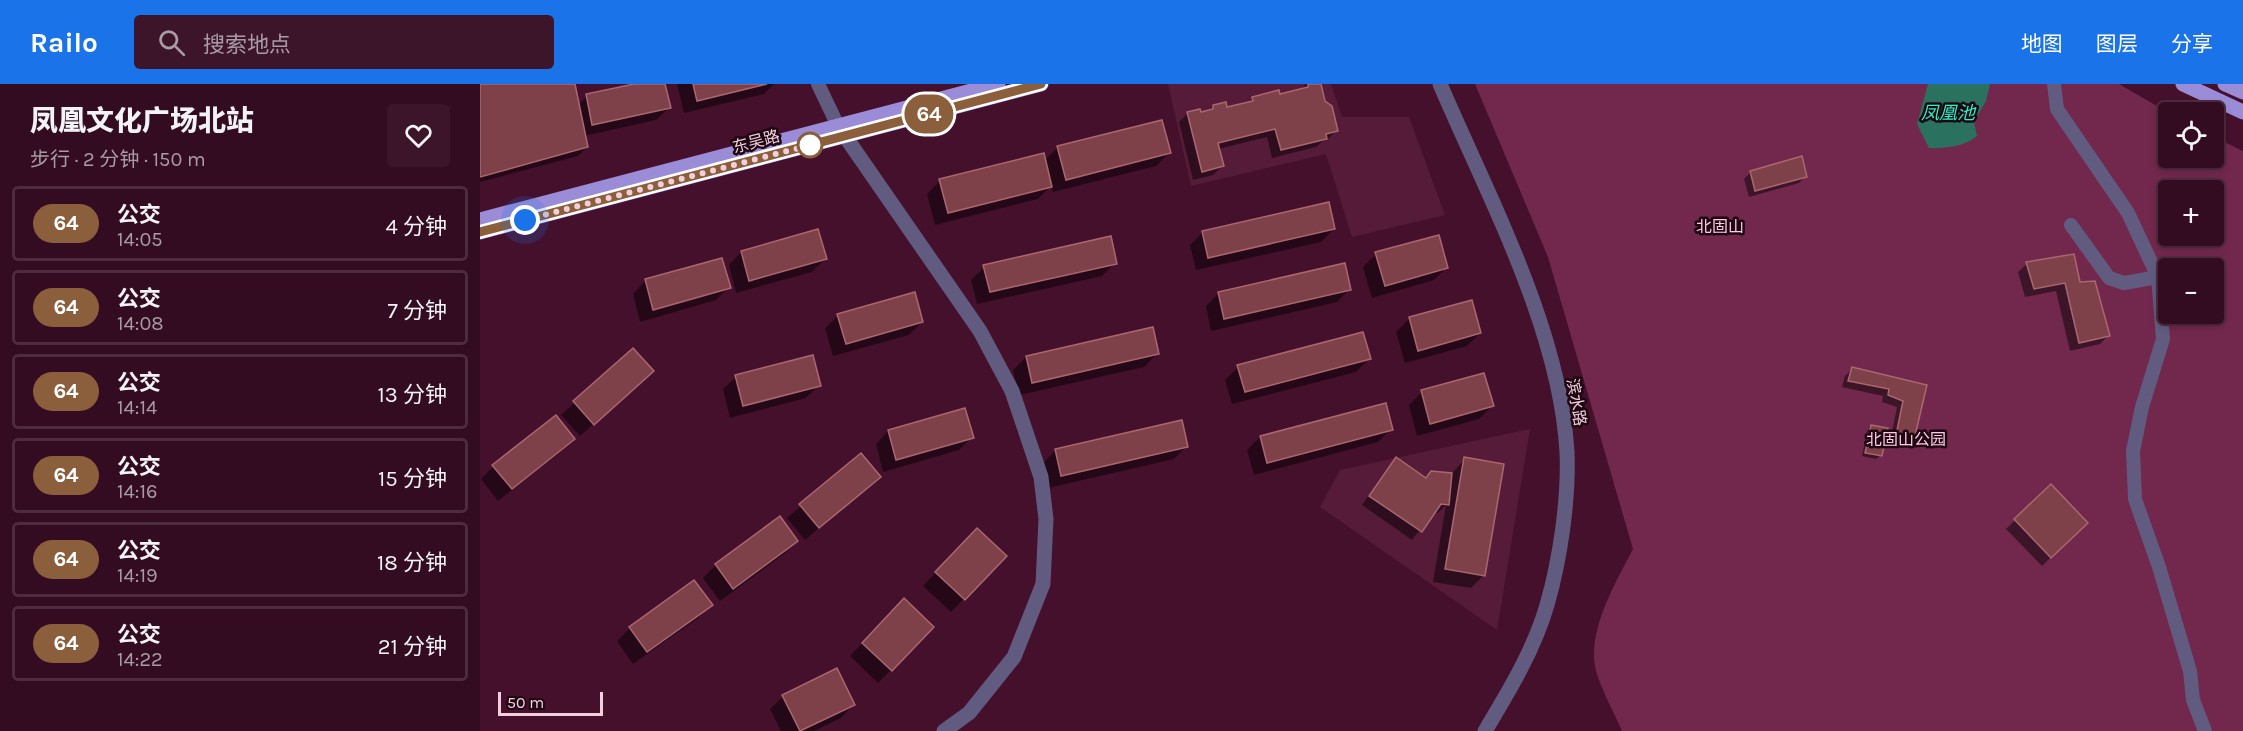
<!DOCTYPE html>
<html lang="zh">
<meta charset="utf-8">
<style>
:root{--surface:#340c21;--page:#3c152a;--text:#f1f3f6;--muted:#a99ba5;--line:#4e2c3f;--accent:#1a73e8}
body{margin:0;font-family:Karla,"Noto Sans SC",sans-serif;background:var(--page);color:var(--text);height:100vh;display:flex;flex-direction:column;font-size:22px;white-space:nowrap}
*{box-sizing:border-box;margin:0}
p{font-size:20px;color:var(--muted)}
.icon{flex:none;width:33px;height:33px;fill:none;stroke:currentColor;stroke-width:2;stroke-linecap:round;stroke-linejoin:round}
.map{position:relative;flex:1;overflow:hidden}
.side{display:flex;flex-direction:column;background:var(--surface);width:480px}
.side>*{flex:none}
.badge{padding:0 12px;border-radius:20px;font-size:21px;line-height:39px}
.controls{position:absolute;left:1678px;top:18px;display:grid;gap:12px}
.controls a{display:grid;place-items:center;width:66px;height:66px;border-radius:6px;background:var(--surface);box-shadow:0 3px 9px #0003,0 0 0 2px var(--line);font-size:30px}
.scale{position:absolute;left:18px;bottom:15px;width:105px;box-sizing:border-box;padding-left:6px;border:3px solid #f2cfdd;border-top:0;font-size:16px;line-height:21px;white-space:nowrap;color:#f2cfdd;-webkit-text-stroke:4px #1e0712;paint-order:stroke}
.you{position:absolute;width:30px;height:30px;margin:-15px;border:4px solid #fff;border-radius:50%;background:#1a73e8;box-shadow:0 0 0 9px #1a73e833}
.map>.badge{position:absolute;translate:-50% -50%;box-shadow:0 0 0 3px #fff}
.round{display:grid;place-items:center;flex:none;width:63px;height:63px;border-radius:6px;background:var(--page)}
.head{display:flex;align-items:center;justify-content:space-between;height:102px;padding:0 30px}
h1{font-size:28px;font-weight:800;line-height:45px}
ul{padding:0;list-style:none}
li{display:flex;align-items:center;gap:18px;height:75px;margin:0 12px 9px;padding:0 18px;border:3px solid var(--line);border-radius:6px}
li div{flex:1}
li b{display:block;font-size:22px}
li em{font-style:normal}
li .badge{min-width:66px;font-weight:700;text-align:center}
header{display:flex;align-items:center;gap:36px;box-sizing:border-box;height:84px;padding:0 30px;background:var(--accent);color:#fff}
header strong{font-size:28px}
nav{display:flex;gap:33px;margin-inline-start:auto;font-size:21px}
.search{width:420px;height:54px;background:var(--page);display:flex;align-items:center;gap:15px;box-sizing:border-box;padding:0 21px;border-radius:6px;color:var(--muted);font-size:22px}
main{display:flex;flex:1;min-height:0}
.map>svg:first-child{display:block}
.built{fill:#561b39}
.green{fill:#72284d;fill-rule:evenodd}
.water{fill:#2a725f}
.shadow{fill:#0007}
.building{fill:#7f4149;stroke:#aa676f;stroke-width:1.5}
.lines{fill:none;stroke-linecap:round;stroke-linejoin:round}
.minor{stroke:#615b80;stroke-width:14}
.tertiary{stroke:#615b80;stroke-width:15}
.primary{stroke:#9b8cd8;stroke-width:15}
.line-casing{stroke:#fff;stroke-width:14}
.line{stroke:#8b5e3c;stroke-width:9}
.walk{stroke:#f2cfdd;stroke-width:6;stroke-dasharray:0 10.8}
.stop-dot{fill:#fff;stroke:#8b5e3c;stroke-width:3}
.labels{text-anchor:middle;stroke-width:5;stroke-linejoin:round;paint-order:stroke}
.street-label{font-size:16px;fill:#f2cfdd;stroke:#1e0712}
.park-label{font-size:16px;fill:#fecadf;stroke:#1e0712}
.water-label{font-size:18px;font-style:italic;fill:#29f2c5;stroke:#1e0712}
</style>
<header>
<strong>Railo</strong>
<div class="search"><svg class="icon" aria-label="search" viewBox="0 0 24 24"><circle cx="10" cy="10" r="6"/><path d="M15 15l6 6"/></svg>搜索地点</div>
<nav><a>地图</a><a>图层</a><a>分享</a></nav>
</header>
<main>
<section class="side">
<div class="head"><div><h1>凤凰文化广场北站</h1><p>步行 · 2 分钟 · 150 m</p></div><a class="round"><svg class="icon" aria-label="heart" viewBox="0 0 24 24"><path d="M12 20l-8-8c-3-5 5-10 8-4 3-6 11-1 8 4z"/></svg></a></div>
<ul>
<li><span class="badge" style="background:#8b5e3c;color:#fff">64</span><div><b>公交</b><p>14:05</p></div><em>4 分钟</em></li>
<li><span class="badge" style="background:#8b5e3c;color:#fff">64</span><div><b>公交</b><p>14:08</p></div><em>7 分钟</em></li>
<li><span class="badge" style="background:#8b5e3c;color:#fff">64</span><div><b>公交</b><p>14:14</p></div><em>13 分钟</em></li>
<li><span class="badge" style="background:#8b5e3c;color:#fff">64</span><div><b>公交</b><p>14:16</p></div><em>15 分钟</em></li>
<li><span class="badge" style="background:#8b5e3c;color:#fff">64</span><div><b>公交</b><p>14:19</p></div><em>18 分钟</em></li>
<li><span class="badge" style="background:#8b5e3c;color:#fff">64</span><div><b>公交</b><p>14:22</p></div><em>21 分钟</em></li>
</ul>
</section>
<div class="map">
<svg width="1763" height="647" viewBox="0 0 1763 647">
<rect width="100%" height="100%" fill="#45102c"/>
<g class="built">
<path d="M688,0H851L862,33H929L965,131L872,153L846,70L711,102Z"/>
<path d="M1050,345L1017,546L840,423L860,386Z"/>
</g>
<path class="green" d="M995,0H1639L1689,29V74H1734V53L1763,67V647H1142C1134,628 1122,607 1116,587C1106,548 1136,498 1153,465L1068,173ZM1689,106H1734V152H1689ZM1689,184H1734V230H1689Z"/>
<path class="water" d="M1448,0H1510L1506,17L1494,38L1497,52C1484,63 1465,64 1449,64L1437,40Z"/>
<g class="shadow">
<path d="M0,0H93L98,21L107,12L161,0H184L189,24L176,36L104,52L107,63L98,72L0,98Z"/>
<path d="M197,0H294L284,10L204,29Z"/>
<path d="M826,0H839L844,18L856,47L847,56L843,57L836,63L792,74L787,53L738,65L742,82L733,91L713,96L699,38L708,29L729,27L734,22L746,25L767,20L773,14L799,12L819,7Z"/>
<path d="M578,63L689,69L676,82L573,108L571,102L558,115L455,141L447,110L460,97L564,77Z"/>
<path d="M1271,88L1326,92L1319,99L1269,113L1264,95Z"/>
<path d="M854,145L841,158L716,186L710,161L723,148Z"/>
<path d="M261,168L345,175L332,188L256,209L249,181Z"/>
<path d="M896,170L966,184L954,196L892,214L883,183Z"/>
<path d="M241,176L249,203L236,216L160,238L153,210L165,197Z"/>
<path d="M635,179L622,192L497,220L491,196L504,183Z"/>
<path d="M1547,180L1599,200L1629,251L1620,260L1590,267L1576,207L1545,213L1538,188Z"/>
<path d="M870,205L857,218L731,247L726,222L739,209Z"/>
<path d="M991,218L1000,249L987,262L925,279L916,248L929,235Z"/>
<path d="M358,232L442,238L429,251L353,272L345,244Z"/>
<path d="M153,266L159,300L100,352L81,331Z"/>
<path d="M677,270L664,283L539,311L533,286L546,273Z"/>
<path d="M889,275L876,288L752,320L745,296L758,283Z"/>
<path d="M1372,285L1445,302L1433,356L1426,362L1410,358L1417,323L1402,318L1403,312L1362,303L1365,292Z"/>
<path d="M256,293L339,301L326,314L250,334L243,305Z"/>
<path d="M942,308L1012,322L999,335L937,352L929,321Z"/>
<path d="M1391,342L1401,371L1396,375L1382,372L1387,347Z"/>
<path d="M911,345L898,358L774,391L767,366L780,353Z"/>
<path d="M408,347L492,353L479,366L403,388L396,360Z"/>
<path d="M93,355L80,368L18,417L1,395L14,382Z"/>
<path d="M707,362L694,375L568,404L563,379L576,366Z"/>
<path d="M381,371L399,393L325,456L307,434Z"/>
<path d="M916,375L945,395L971,390L985,375L1004,491L991,504L953,498L966,421L958,429L954,428L932,456L882,421L908,384Z"/>
<path d="M1571,402L1606,439L1562,482L1526,445Z"/>
<path d="M299,434L316,457L304,470L240,517L223,494L236,481Z"/>
<path d="M484,459L525,472L471,528L443,502Z"/>
<path d="M231,521L218,534L153,580L137,557L150,544Z"/>
<path d="M411,529V586L398,599L370,572Z"/>
<path d="M303,613L373,621L361,634L334,647H301L290,625Z"/>
</g>
<g class="building">
<path d="M0,0H95L108,63L0,93Z"/>
<path d="M154,0H185L191,24L112,41L106,10Z"/>
<path d="M213,0H287L217,17Z"/>
<path d="M828,0H841L845,17L852,22L858,47L846,50L847,55L801,66L795,45L738,59L744,82L722,88L707,28L720,25L721,28L733,25V21L746,18L747,23L773,17L772,13L799,6L800,10L828,3Z"/>
<path d="M682,36L691,69L586,96L577,62Z"/>
<path d="M564,69L572,103L468,129L459,95Z"/>
<path d="M1322,72L1327,93L1275,107L1270,87Z"/>
<path d="M849,118L855,145L728,174L722,147Z"/>
<path d="M338,145L347,175L269,197L261,167Z"/>
<path d="M959,151L968,184L905,202L895,168Z"/>
<path d="M631,152L637,180L510,208L503,181Z"/>
<path d="M1594,170L1600,198L1615,197L1630,252L1599,259L1585,199L1554,205L1546,178Z"/>
<path d="M242,174L251,204L173,226L165,195Z"/>
<path d="M865,179L871,206L744,235L738,208Z"/>
<path d="M435,208L443,238L366,260L357,230Z"/>
<path d="M992,216L1001,249L938,267L929,233Z"/>
<path d="M673,243L679,270L552,299L546,272Z"/>
<path d="M883,248L891,275L765,308L757,281Z"/>
<path d="M153,264L174,287L114,341L93,317Z"/>
<path d="M333,271L341,302L263,322L255,291Z"/>
<path d="M1372,283L1447,301L1434,356L1416,351L1423,317L1408,311L1409,305L1368,297Z"/>
<path d="M1004,289L1014,322L950,340L941,306Z"/>
<path d="M906,319L913,346L787,379L780,352Z"/>
<path d="M485,324L494,354L416,376L408,346Z"/>
<path d="M76,331L95,355L32,405L12,381Z"/>
<path d="M702,336L708,363L581,392L575,365Z"/>
<path d="M1391,341L1408,344L1402,372L1385,369Z"/>
<path d="M381,369L401,393L339,444L319,420Z"/>
<path d="M916,373L946,394L951,387L972,389L969,421L961,420L942,448L889,412Z"/>
<path d="M984,373L1024,380L1005,492L965,485Z"/>
<path d="M1571,400L1608,439L1571,474L1534,435Z"/>
<path d="M300,432L318,457L253,505L235,480Z"/>
<path d="M497,444L527,472L485,516L455,488Z"/>
<path d="M214,496L233,521L167,568L149,543Z"/>
<path d="M424,514L454,543L412,587L382,559Z"/>
<path d="M357,584L375,621L320,647L302,611Z"/>
</g>
<g class="lines">
<g class="minor">
<path d="M338,0L358,42"/>
<path d="M1574,0L1577,25L1648,129L1678,193L1683,255L1662,323L1653,367L1655,415L1679,483L1710,587L1713,616L1725,647"/>
<path d="M1591,141L1629,194L1644,199L1678,193"/>
</g>
<g class="tertiary">
<path d="M960,0C1008,112 1080,245 1087,368C1089,415 1080,476 1067,521C1054,566 1029,607 1005,647"/>
<path d="M358,42L500,247L532,307L561,393L566,435L563,500L534,573L489,629L464,647"/>
</g>
<g class="primary">
<path d="M1703,0L1763,28"/>
<path d="M1745,0L1763,8"/>
<path d="M0,136L518,0"/>
<path d="M0,148L561,0"/>
</g>
</g>
<g class="lines">
<defs>
<path id="line" d="M0,148L561,0"/>
</defs>
<use href="#line" class="line-casing"/>
<use href="#line" class="line"/>
<path class="walk" d="M45,136L338,59L330,61"/>
</g>
<circle class="stop-dot" cx="330" cy="61" r="12"/>
<g class="labels">
<g class="street-label">
<text transform="translate(276 57) rotate(-15)" y="6">东吴路</text>
<text transform="translate(1097 318) rotate(80)" y="6">滨水路</text>
</g>
<g class="park-label">
<text x="1240" y="148">北固山</text>
<text x="1426" y="361">北固山公园</text>
</g>
<g class="water-label">
<text x="1468" y="35">凤凰池</text>
</g>
</g>
</svg>
<div class="controls">
<a><svg class="icon" aria-label="locate" viewBox="0 0 24 24"><circle cx="12" cy="12" r="6"/><path d="M12 2v4M12 18v4M2 12h4M18 12h4"/></svg></a>
<a>+</a>
<a>−</a>
</div>
<div class="scale">50 m</div>
<div class="you" style="left:45px;top:136px"></div>
<b class="badge" style="left:449px;top:30px;background:#8b5e3c;color:#fff">64</b>
</div>
</main>
